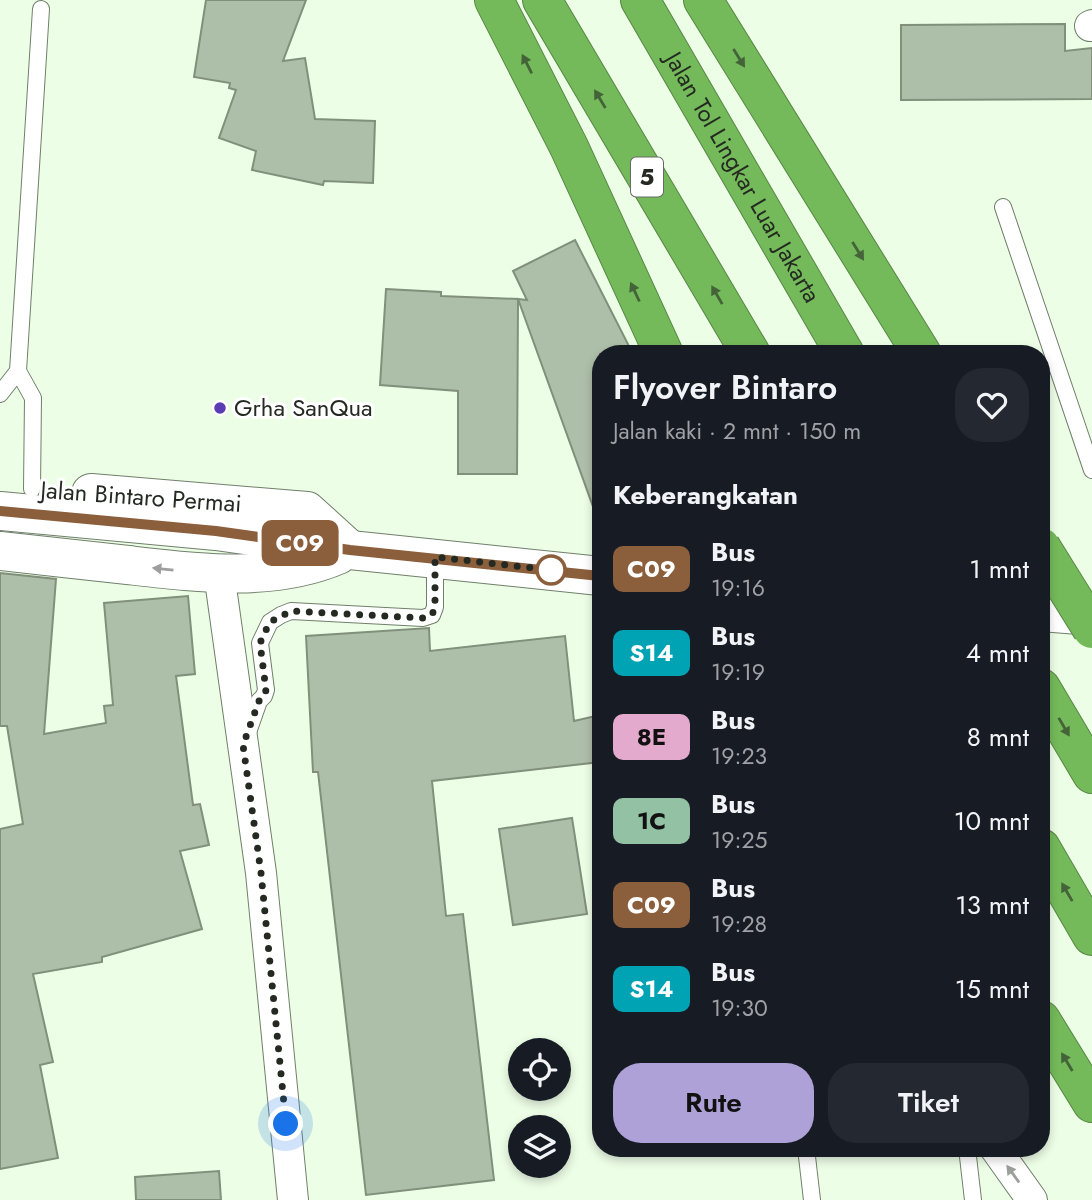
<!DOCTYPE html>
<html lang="id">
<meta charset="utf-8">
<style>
:root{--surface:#171b24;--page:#242831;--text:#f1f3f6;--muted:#9ea1a6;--accent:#ada1d8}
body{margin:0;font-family:Jost,sans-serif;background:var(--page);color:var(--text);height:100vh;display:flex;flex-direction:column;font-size:26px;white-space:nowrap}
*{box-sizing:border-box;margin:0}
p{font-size:23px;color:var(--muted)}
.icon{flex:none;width:38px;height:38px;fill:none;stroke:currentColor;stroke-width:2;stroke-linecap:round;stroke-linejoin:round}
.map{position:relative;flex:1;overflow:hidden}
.drawer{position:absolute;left:592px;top:345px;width:458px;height:812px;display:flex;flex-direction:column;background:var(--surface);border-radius:28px;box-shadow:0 4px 10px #0003}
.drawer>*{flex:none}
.badge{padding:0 14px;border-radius:10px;font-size:24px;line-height:46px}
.fabs{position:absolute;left:508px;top:1038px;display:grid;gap:14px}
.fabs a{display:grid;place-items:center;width:63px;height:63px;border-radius:50%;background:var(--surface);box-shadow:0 4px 10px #0003;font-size:35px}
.you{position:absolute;width:35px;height:35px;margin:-18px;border:5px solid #fff;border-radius:50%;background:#1a73e8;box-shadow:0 0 0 10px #1a73e833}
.map>.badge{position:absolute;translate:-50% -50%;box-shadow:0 0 0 4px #fff}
h2{padding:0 21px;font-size:26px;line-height:63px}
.round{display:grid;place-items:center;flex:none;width:74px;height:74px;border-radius:28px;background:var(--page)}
.head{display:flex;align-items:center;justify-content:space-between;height:119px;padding:0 21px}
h1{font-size:33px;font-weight:600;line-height:52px}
.button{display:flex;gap:14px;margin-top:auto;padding:14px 21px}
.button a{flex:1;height:80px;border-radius:28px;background:var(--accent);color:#111;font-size:28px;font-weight:600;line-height:80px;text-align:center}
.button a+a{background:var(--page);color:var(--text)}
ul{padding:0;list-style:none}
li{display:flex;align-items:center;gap:21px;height:84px;padding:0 21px}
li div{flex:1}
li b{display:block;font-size:26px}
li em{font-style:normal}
li .badge{min-width:77px;font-weight:700;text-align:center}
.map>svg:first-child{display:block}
.building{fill:#aebfa9;stroke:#80907b;stroke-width:2}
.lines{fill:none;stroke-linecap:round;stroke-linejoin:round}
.lane-casing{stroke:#707f6b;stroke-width:18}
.street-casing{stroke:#707f6b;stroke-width:32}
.secondary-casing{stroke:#707f6b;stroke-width:40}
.highway-casing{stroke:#588746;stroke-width:40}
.lane{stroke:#fff;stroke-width:16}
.street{stroke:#fff;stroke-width:30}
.secondary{stroke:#fff;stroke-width:38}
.highway{stroke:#74b95a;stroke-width:38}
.highway-bridge-casing{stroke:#588746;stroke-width:40;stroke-linecap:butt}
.highway-bridge{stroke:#74b95a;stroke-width:38}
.oneway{fill:#446338}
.oneway2{fill:#9c9f9b}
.line-casing{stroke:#fff;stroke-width:16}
.line{stroke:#8b5e3c;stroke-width:10}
.walk{stroke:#242a21;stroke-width:7;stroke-dasharray:0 12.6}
.poi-dot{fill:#5a3cb4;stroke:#fff;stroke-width:2.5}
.stop-dot{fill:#fff;stroke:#8b5e3c;stroke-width:3.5}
.labels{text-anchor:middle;stroke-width:6;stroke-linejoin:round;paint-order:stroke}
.shield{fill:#fff;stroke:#666a64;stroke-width:2}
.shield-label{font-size:23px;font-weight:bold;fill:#242a21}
.street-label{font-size:24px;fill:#242a21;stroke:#fff}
.poi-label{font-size:24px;fill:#242a21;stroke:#fff;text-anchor:start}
</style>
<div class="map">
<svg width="1092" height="1200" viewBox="0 0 1092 1200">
<rect width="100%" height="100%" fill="#edfee7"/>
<g class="building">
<path d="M206,0H306L283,61L305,58L315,119L375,121L373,183L324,181L323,185L252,170L256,151L219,138L236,90L229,88L230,83L194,77Z"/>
<path d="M1065,24V51L1092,48V99L901,100V25Z"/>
<path d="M575,240L633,354H600V515H596L518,299L527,300L513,271Z"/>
<path d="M386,289L441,292V296L518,299L517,474H458V391L380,385Z"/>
<path d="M0,573L56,579L44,734L106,723L104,706L113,705L104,603L188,596L195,674L176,676L193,805L200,804L209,845L180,851L202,929L102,957V962L33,974L53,1062L40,1065L58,1158L0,1169V829L23,824L7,726H0Z"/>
<path d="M429,628L430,651L565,636L574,721L600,715V762L432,781L446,916L463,914L494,1180L366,1195L318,772H313L306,636Z"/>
<path d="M572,818L587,914L513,925L499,829Z"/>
<path d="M219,1171L221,1200H136L135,1177Z"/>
</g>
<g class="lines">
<defs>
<g id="lane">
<path d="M1003,207L1092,470"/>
<path d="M0,394L18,371"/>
<path d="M32,489L33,398L18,371L41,9"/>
<path d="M247,735L259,701L264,696L266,690L260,643L270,622L281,615L291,611L423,618L432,615L435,607V560"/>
<path d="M806,1148L812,1200"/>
<path d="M967,1148L973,1200"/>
</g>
<g id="street">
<path d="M1090,26L1092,25"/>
<path d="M219,573L261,873L293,1200"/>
<path d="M995,1148L1032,1200"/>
</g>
<g id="secondary">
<path d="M91,493L307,511L350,550"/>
<path d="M0,511L216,531L350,550L600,576"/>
<path d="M0,551C43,556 85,560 128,565C197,573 273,583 338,555"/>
<path d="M1041,612L1092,616"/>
</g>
<g id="highway">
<path d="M494,0L569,147L664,354"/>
<path d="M542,0L751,354"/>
<path id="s1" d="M640,0L845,354"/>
<path d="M703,0L922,354"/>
<path d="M1041,688L1092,774"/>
<path d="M1041,848L1092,936"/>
<path d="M1041,1020L1092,1103"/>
</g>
</defs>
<use href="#lane" class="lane-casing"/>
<use href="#street" class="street-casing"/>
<use href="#secondary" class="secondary-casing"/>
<use href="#highway" class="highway-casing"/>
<use href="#lane" class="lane"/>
<use href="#street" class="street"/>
<use href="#secondary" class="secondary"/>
<use href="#highway" class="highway"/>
<defs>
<path id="highway-bridge" d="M1041,547L1092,629"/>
</defs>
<use href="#highway-bridge" class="highway-bridge-casing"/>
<use href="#highway-bridge" class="highway-bridge"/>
</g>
<defs><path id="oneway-solid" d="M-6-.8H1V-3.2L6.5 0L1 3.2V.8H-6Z" transform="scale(1.75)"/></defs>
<g class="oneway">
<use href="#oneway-solid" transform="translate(739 58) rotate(58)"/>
<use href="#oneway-solid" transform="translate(527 64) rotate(-117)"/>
<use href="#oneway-solid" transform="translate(600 99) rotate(-121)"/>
<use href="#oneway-solid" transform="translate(858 251) rotate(58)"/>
<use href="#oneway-solid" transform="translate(635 292) rotate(-115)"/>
<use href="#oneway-solid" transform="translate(717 295) rotate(-120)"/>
<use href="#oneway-solid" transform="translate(1064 727) rotate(60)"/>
<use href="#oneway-solid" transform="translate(1067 892) rotate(-120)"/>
<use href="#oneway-solid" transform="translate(1067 1062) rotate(-121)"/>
</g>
<g class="oneway2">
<use href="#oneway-solid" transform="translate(163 569) rotate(-174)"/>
<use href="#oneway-solid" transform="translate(1013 1174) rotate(-126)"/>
</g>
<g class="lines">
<defs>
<path id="line" d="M0,511L216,531L350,550L600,576"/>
</defs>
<use href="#line" class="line-casing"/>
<use href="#line" class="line"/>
<path class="walk" d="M286,1124L261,873L243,745L259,701L264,696L266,690L260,643L264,634L270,622L291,611L423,618L432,615L435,607V557L551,570"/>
</g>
<circle class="poi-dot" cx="220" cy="408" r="7"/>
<circle class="stop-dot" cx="551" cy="570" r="14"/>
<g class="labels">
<rect class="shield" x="631" y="157.5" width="32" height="39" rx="5"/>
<g class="shield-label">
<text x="647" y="185">5</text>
</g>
<g class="street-label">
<text dy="8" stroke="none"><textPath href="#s1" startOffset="205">Jalan Tol Lingkar Luar Jakarta</textPath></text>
<text transform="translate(141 497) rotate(4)" y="8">Jalan Bintaro Permai</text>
</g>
<g class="poi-label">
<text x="234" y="416">Grha SanQua</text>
</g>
</g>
</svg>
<div class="fabs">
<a><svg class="icon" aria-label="locate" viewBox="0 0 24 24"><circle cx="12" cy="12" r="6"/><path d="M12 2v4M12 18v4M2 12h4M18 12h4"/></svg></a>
<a><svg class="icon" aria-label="layers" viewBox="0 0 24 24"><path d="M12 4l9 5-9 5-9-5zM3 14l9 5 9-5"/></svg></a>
</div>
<div class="you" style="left:286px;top:1124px"></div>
<b class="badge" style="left:300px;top:543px;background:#8b5e3c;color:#fff">C09</b>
<section class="drawer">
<div class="head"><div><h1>Flyover Bintaro</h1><p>Jalan kaki · 2 mnt · 150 m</p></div><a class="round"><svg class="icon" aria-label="heart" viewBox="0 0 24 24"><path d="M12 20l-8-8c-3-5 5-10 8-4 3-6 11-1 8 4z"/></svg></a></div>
<h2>Keberangkatan</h2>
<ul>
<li><span class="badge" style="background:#8b5e3c;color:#fff">C09</span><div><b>Bus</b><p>19:16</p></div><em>1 mnt</em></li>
<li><span class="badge" style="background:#00a3b4;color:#fff">S14</span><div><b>Bus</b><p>19:19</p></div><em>4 mnt</em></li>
<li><span class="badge" style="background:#e3aacd;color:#111">8E</span><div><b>Bus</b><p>19:23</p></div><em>8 mnt</em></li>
<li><span class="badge" style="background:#93c1a4;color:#111">1C</span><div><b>Bus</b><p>19:25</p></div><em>10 mnt</em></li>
<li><span class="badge" style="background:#8b5e3c;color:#fff">C09</span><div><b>Bus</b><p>19:28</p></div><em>13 mnt</em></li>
<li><span class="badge" style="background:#00a3b4;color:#fff">S14</span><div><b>Bus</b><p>19:30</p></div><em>15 mnt</em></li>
</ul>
<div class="button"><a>Rute</a><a>Tiket</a></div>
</section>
</div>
